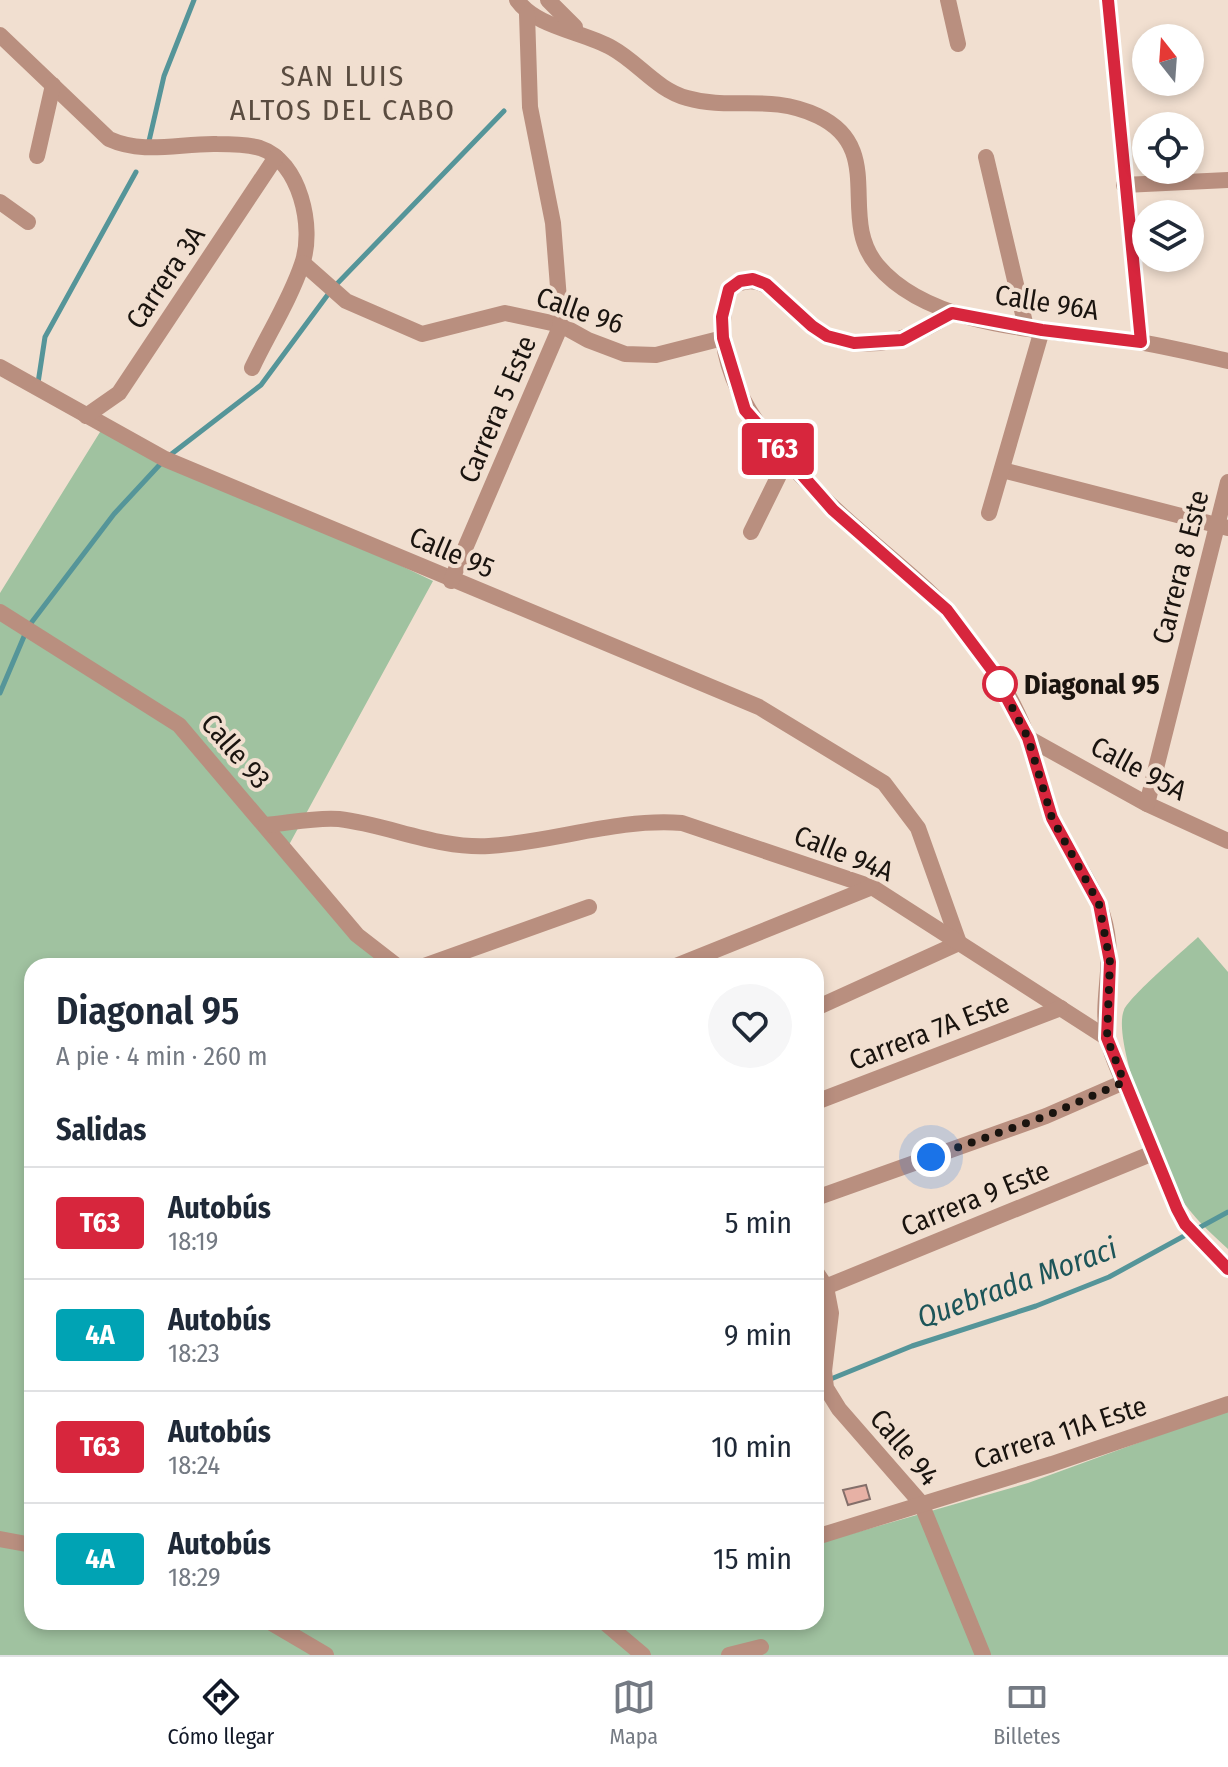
<!DOCTYPE html>
<html lang="es">
<meta charset="utf-8">
<style>
:root{--surface:#fff;--page:#f6f6f7;--text:#1f2937;--muted:#747a83;--line:#e0e1e3;--accent:#111827}
body{margin:0;font-family:"Fira Sans Condensed",sans-serif;background:var(--page);color:var(--text);height:100vh;display:flex;flex-direction:column;font-size:30px;white-space:nowrap}
*{box-sizing:border-box;margin:0}
p{font-size:26px;color:var(--muted)}
.icon{flex:none;width:44px;height:44px;fill:none;stroke:currentColor;stroke-width:2;stroke-linecap:round;stroke-linejoin:round}
.map{position:relative;flex:1;overflow:hidden}
.side{position:absolute;left:24px;top:958px;width:800px;height:672px;display:flex;flex-direction:column;background:var(--surface);border-radius:24px;box-shadow:0 4px 12px #0003}
.side>*{flex:none}
.badge{padding:0 16px;border-radius:6px;font-size:28px;line-height:52px}
.needle{width:52px;rotate:343deg}
.controls{position:absolute;left:1132px;top:24px;display:grid;gap:16px}
.controls a{display:grid;place-items:center;width:72px;height:72px;border-radius:50%;background:var(--surface);box-shadow:0 4px 12px #0003;font-size:40px}
.you{position:absolute;width:40px;height:40px;margin:-20px;border:6px solid #fff;border-radius:50%;background:#1a73e8;box-shadow:0 0 0 12px #1a73e833}
.map>.badge{position:absolute;translate:-50% -50%;box-shadow:0 0 0 4px #fff}
h2{padding:0 32px;font-size:30px;line-height:72px}
.round{display:grid;place-items:center;flex:none;width:84px;height:84px;border-radius:42px;background:var(--page)}
.head{display:flex;align-items:center;justify-content:space-between;height:136px;padding:0 32px}
h1{font-size:38px;font-weight:600;line-height:60px}
ul{padding:0;list-style:none}
li{display:flex;align-items:center;gap:24px;height:112px;padding:0 32px;border-top:2px solid var(--line)}
li div{flex:1}
li b{display:block;font-size:30px}
li em{font-style:normal}
li .badge{min-width:88px;font-weight:700;text-align:center}
.tabs{display:flex;justify-content:space-around;align-items:center;height:112px;border-top:2px solid var(--line);background:var(--surface);font-size:22px;color:var(--muted)}
.tabs a{display:grid;justify-items:center;gap:4px}
.tabs .on{color:var(--accent)}
.map>svg:first-child{display:block}
.green{fill:#a0c2a0}
.lines{fill:none;stroke-linecap:round;stroke-linejoin:round}
.stream{stroke:#559599;stroke-width:5}
.building{fill:#e7b1a5;stroke:#846f6a;stroke-width:2}
.minor{stroke:#b98f7f;stroke-width:16}
.line-casing{stroke:#fff;stroke-width:18}
.line{stroke:#d7263d;stroke-width:12}
.walk{stroke:#1a140f;stroke-width:8;stroke-dasharray:0 14.4}
.stop-dot{fill:#fff;stroke:#d7263d;stroke-width:4}
.labels{text-anchor:middle;stroke-width:8;stroke-linejoin:round;paint-order:stroke}
.street-label{font-size:28px;fill:#1a140f;stroke:#f1dfd0}
.stop-label{font-size:28px;font-weight:bold;fill:#1a140f;stroke:#f1dfd0;text-anchor:start}
.neighbourhood-label{font-size:30px;letter-spacing:2px;fill:#5a4c40;stroke:#f1dfd0}
.water-label{font-size:30px;font-style:italic;fill:#1d5559;stroke:#f1dfd0}
</style>
<div class="map">
<svg width="1228" height="1655" viewBox="0 0 1228 1655">
<rect width="100%" height="100%" fill="#f1dfd0"/>
<g class="green">
<path d="M105,424L433,581L284,854L396,966H32V1622H816V1544L1028,1483L1228,1410V1655H0V593Z"/>
<path d="M1198,937L1228,972V1249C1210,1232 1192,1217 1179,1195C1161,1166 1111,1040 1124,1010C1130,996 1183,951 1198,937Z"/>
</g>
<g class="lines">
<g class="stream">
<path d="M149,141L164,76L194,0"/>
<path d="M38,383L45,337L136,172"/>
<path d="M0,693L28,627L114,514L165,459L261,385L332,289L504,111"/>
<path d="M816,1385L912,1346L1036,1306L1109,1277L1228,1212"/>
</g>
</g>
<path class="building" d="M866,1485L870,1499L848,1505L843,1490Z"/>
<g class="lines">
<g class="minor">
<path d="M517,0C537,28 582,31 612,48C639,63 657,90 687,98C732,111 769,93 818,116C887,149 837,217 877,265C933,332 1058,330 1139,342C1169,347 1198,354 1228,361"/>
<path d="M548,0L575,27"/>
<path d="M948,0L958,44"/>
<path d="M1108,0L1141,342"/>
<path d="M0,35L109,139C144,155 180,143 217,144C231,144 246,144 260,148C300,161 315,228 302,264C290,300 268,334 252,368"/>
<path d="M37,156L53,85"/>
<path d="M986,157L1026,327"/>
<path d="M1124,185L1228,180"/>
<path d="M0,202L28,222"/>
<path d="M303,263L346,301L422,334L505,313L561,325L588,340L625,354L656,355L723,338"/>
<path d="M952,313C914,338 875,353 830,337C794,324 770,259 729,289C689,408 851,520 926,589C950,611 969,638 988,664C1010,693 1028,732 1037,767C1042,785 1045,802 1053,819C1071,858 1100,890 1107,933C1113,967 1101,1002 1107,1035C1111,1057 1122,1078 1131,1098C1146,1135 1161,1172 1177,1209L1185,1224L1228,1269"/>
<path d="M0,367L165,459L759,707L884,783L918,828L959,943L816,1008"/>
<path d="M86,416L119,393L276,157"/>
<path d="M1002,470L1228,528"/>
<path d="M989,513L1042,330"/>
<path d="M751,532L787,459"/>
<path d="M451,581L561,325L553,223L530,107L527,14"/>
<path d="M0,612L179,725L357,935L397,966"/>
<path d="M1028,738L1147,804L1228,841"/>
<path d="M1147,804L1228,482"/>
<path d="M266,825C289,823 316,817 339,819C389,825 438,849 489,846C555,842 616,818 682,823L872,887L1107,1038"/>
<path d="M424,966L589,907"/>
<path d="M676,966L872,887"/>
<path d="M816,1102L1061,1008"/>
<path d="M816,1198L1046,1116L1124,1082"/>
<path d="M816,1272L826,1287L831,1313L824,1371L826,1388L839,1409L921,1503L983,1655"/>
<path d="M818,1290L1153,1153"/>
<path d="M816,1537L1052,1464L1228,1404"/>
<path d="M0,1539L32,1545"/>
<path d="M270,1622L326,1655"/>
<path d="M604,1622L643,1655"/>
<path d="M729,1655L761,1647"/>
</g>
</g>
<g class="lines">
<defs>
<path id="line" d="M1108,0L1141,342L1042,330L952,313L902,340L854,343L827,336L812,326L766,284L753,279L740,281L729,289L722,317L723,338L745,410L833,510L947,610L992,670L1028,738L1052,818L1099,904L1110,962L1107,1038L1177,1209L1185,1224L1228,1269"/>
</defs>
<use href="#line" class="line-casing"/>
<use href="#line" class="line"/>
<path class="walk" d="M931,1157L1046,1116L1124,1082L1107,1038L1110,962L1099,904L1052,818L1028,738L1000,684"/>
</g>
<circle class="stop-dot" cx="1000" cy="684" r="16"/>
<g class="labels">
<g class="street-label">
<text transform="translate(165 277) rotate(-56)" y="10">Carrera 3A</text>
<text transform="translate(1047 302) rotate(9)" y="10">Calle 96A</text>
<text transform="translate(580 310) rotate(19)" y="10">Calle 96</text>
<text transform="translate(497 409) rotate(-67)" y="10">Carrera 5 Este</text>
<text transform="translate(452 552) rotate(23)" y="10">Calle 95</text>
<text transform="translate(1180 567) rotate(-76)" y="10">Carrera 8 Este</text>
<text transform="translate(236 751) rotate(49)" y="10">Calle 93</text>
<text transform="translate(1139 768) rotate(28)" y="10">Calle 95A</text>
<text transform="translate(844 853) rotate(22)" y="10">Calle 94A</text>
<text transform="translate(929 1031) rotate(-21)" y="10">Carrera 7A Este</text>
<text transform="translate(975 1198) rotate(-22)" y="10">Carrera 9 Este</text>
<text transform="translate(1060 1432) rotate(-18)" y="10">Carrera 11A Este</text>
<text transform="translate(905 1447) rotate(50)" y="10">Calle 94</text>
</g>
<g class="stop-label">
<text x="1024" y="694">Diagonal 95</text>
</g>
<g class="neighbourhood-label">
<text x="343" y="86">SAN LUIS<tspan x="343" dy="34">ALTOS DEL CABO</tspan></text>
</g>
<g class="water-label">
<text transform="translate(1017 1283) rotate(-20)" y="10">Quebrada Moraci</text>
</g>
</g>
</svg>
<div class="controls">
<a><svg class="needle" viewBox="-14 -14 28 28"><path d="M0-13l5 13h-10z" fill="#e53935"/><path d="M0 13l5-13h-10z" fill="#747a83"/></svg></a>
<a><svg class="icon" aria-label="locate" viewBox="0 0 24 24"><circle cx="12" cy="12" r="6"/><path d="M12 2v4M12 18v4M2 12h4M18 12h4"/></svg></a>
<a><svg class="icon" aria-label="layers" viewBox="0 0 24 24"><path d="M12 4l9 5-9 5-9-5zM3 14l9 5 9-5"/></svg></a>
</div>
<div class="you" style="left:931px;top:1157px"></div>
<b class="badge" style="left:778px;top:449px;background:#d7263d;color:#fff">T63</b>
<section class="side">
<div class="head"><div><h1>Diagonal 95</h1><p>A pie · 4 min · 260 m</p></div><a class="round"><svg class="icon" aria-label="heart" viewBox="0 0 24 24"><path d="M12 20l-8-8c-3-5 5-10 8-4 3-6 11-1 8 4z"/></svg></a></div>
<h2>Salidas</h2>
<ul>
<li><span class="badge" style="background:#d7263d;color:#fff">T63</span><div><b>Autobús</b><p>18:19</p></div><em>5 min</em></li>
<li><span class="badge" style="background:#00a3b4;color:#fff">4A</span><div><b>Autobús</b><p>18:23</p></div><em>9 min</em></li>
<li><span class="badge" style="background:#d7263d;color:#fff">T63</span><div><b>Autobús</b><p>18:24</p></div><em>10 min</em></li>
<li><span class="badge" style="background:#00a3b4;color:#fff">4A</span><div><b>Autobús</b><p>18:29</p></div><em>15 min</em></li>
</ul>
</section>
</div>
<nav class="tabs">
<a class="on"><svg class="icon" aria-label="directions" viewBox="0 0 24 24"><path d="M12 3l9 9-9 9-9-9zM9 14v-3h6M13 9l2 2-2 2"/></svg>Cómo llegar</a>
<a><svg class="icon" aria-label="map" viewBox="0 0 24 24"><path d="M3 6l6-2 6 2 6-2v14l-6 2-6-2-6 2zM9 4v14M15 6v14"/></svg>Mapa</a>
<a><svg class="icon" aria-label="tickets" viewBox="0 0 24 24"><path d="M3 7h18v10H3zM15 7v10"/></svg>Billetes</a>
</nav>
